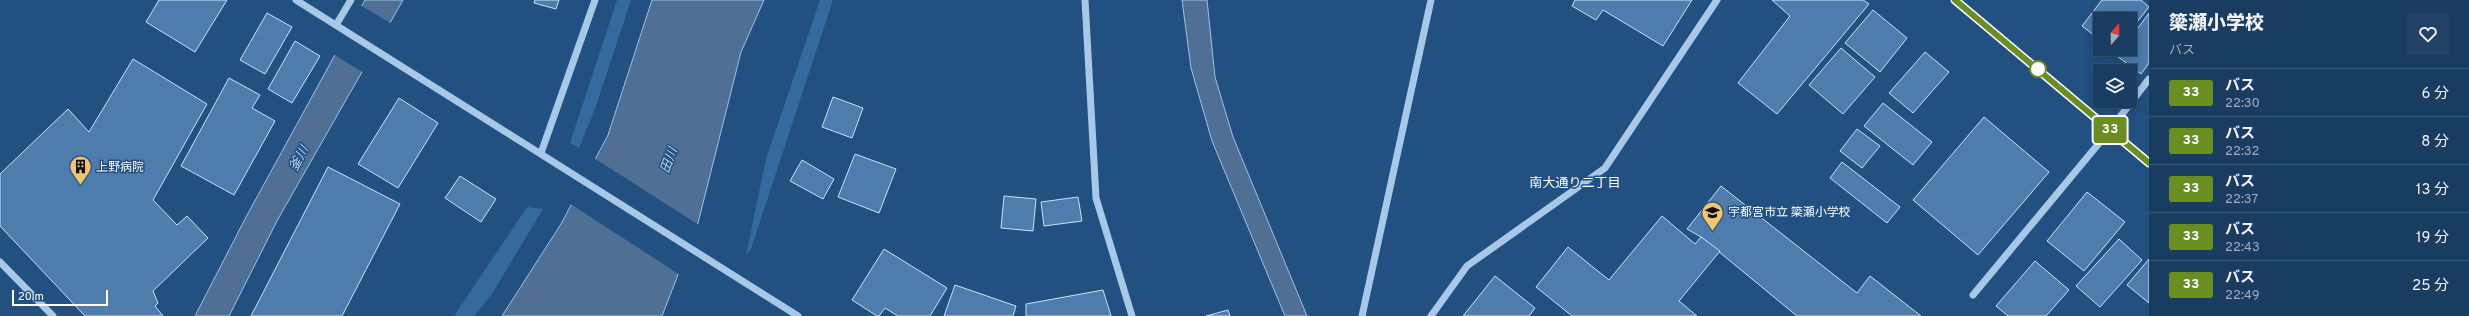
<!DOCTYPE html>
<html lang="ja">
<meta charset="utf-8">
<style>
:root{--surface:#193c61;--page:#224367;--text:#f1f3f6;--muted:#9fadbd;--line:#375676}
body{margin:0;font-family:Overpass,"Noto Sans JP",sans-serif;background:var(--page);color:var(--text);height:100vh;display:flex;flex-direction:column;font-size:15px;white-space:nowrap}
*{box-sizing:border-box;margin:0}
p{font-size:13px;color:var(--muted)}
.icon{flex:none;width:22px;height:22px;fill:none;stroke:currentColor;stroke-width:2;stroke-linecap:round;stroke-linejoin:round}
.map{position:relative;flex:1;overflow:hidden}
.panel{display:flex;flex-direction:column;background:var(--surface);width:320px}
.panel>*{flex:none}
.badge{padding:0 8px;border-radius:3px;font-size:14px;line-height:26px}
.needle{width:26px;rotate:20deg}
.controls{position:absolute;left:2093px;top:12px;display:grid;gap:8px}
.controls a{display:grid;place-items:center;width:44px;height:44px;border-radius:0px;background:var(--surface);box-shadow:0 2px 10px #0003,0 0 0 1px var(--line);font-size:20px}
.scale{position:absolute;left:12px;bottom:10px;width:96px;box-sizing:border-box;padding-left:4px;border:2px solid #fff;border-top:0;font-size:11px;line-height:14px;white-space:nowrap;color:#fff;-webkit-text-stroke:3px #215081;paint-order:stroke}
.map>.badge{position:absolute;translate:-50% -50%;box-shadow:0 0 0 2px #fff}
.round{display:grid;place-items:center;flex:none;width:42px;height:42px;border-radius:0px;background:var(--page)}
.overview{display:flex;align-items:center;justify-content:space-between;height:68px;padding:0 20px}
h1{font-size:19px;font-weight:800;line-height:30px}
ul{padding:0;list-style:none}
li{display:flex;align-items:center;gap:12px;height:48px;padding:0 20px;border-top:1px solid var(--line)}
li div{flex:1}
li b{display:block;font-size:15px}
li em{font-style:normal}
li .badge{min-width:44px;font-weight:700;text-align:center}
main{display:flex;flex:1;min-height:0}
.map>svg:first-child{display:block}
.green{fill:#356a9f}
.water{fill:#4f7094;stroke:#9bc3e9}
.pier{fill:#215081}
.building{fill:#4e7cac;stroke:#cbe1f6}
.lines{fill:none;stroke-linecap:round;stroke-linejoin:round}
.minor{stroke:#a8c8e8;stroke-width:7}
.line-casing{stroke:#fff;stroke-width:9}
.line{stroke:#6b8e23;stroke-width:6}
.stop-dot{fill:#fff;stroke:#6b8e23;stroke-width:2}
.labels{text-anchor:middle;stroke-width:3;stroke-linejoin:round;paint-order:stroke}
.poi-label{font-size:12px;fill:#fff;stroke:#215081;text-anchor:start}
.water-label{font-size:13px;font-style:italic;fill:#b3d1ef;stroke:#215081}
.neighbourhood-label{font-size:13px;fill:#fff;stroke:#215081}
</style>
<main>
<div class="map">
<svg width="2149" height="316" viewBox="0 0 2149 316">
<rect width="100%" height="100%" fill="#215081"/>
<g class="green">
<path d="M617,0H631L595,109L579,148L570,143Z"/>
<path d="M820,0H833L751,249L746,255L766,159Z"/>
<path d="M527,207L543,209L492,294L474,316H454Z"/>
</g>
<g class="water">
<path d="M365,0H403L278,219L229,316H195L246,217Z"/>
<path d="M652,0H764L741,52L698,223L662,316H502L561,224L608,135Z"/>
<path d="M1182,0H1207L1215,77L1233,137L1307,316H1285L1212,141L1191,68Z"/>
</g>
<g class="pier">
<path d="M360,5L392,24L364,73L333,54Z"/>
<path d="M594,158L699,225L680,275L569,203Z"/>
</g>
<g class="building">
<path d="M159,0H227L195,52L146,22Z"/>
<path d="M535,0H559L556,9L534,3Z"/>
<path d="M1575,0H1692L1663,46L1603,10L1596,20L1572,6Z"/>
<path d="M1772,0H1863L1869,4L1777,114L1738,83L1790,16Z"/>
<path d="M2102,0H2141L2149,7L2130,31V19H2100V40L2082,26Z"/>
<path d="M1873,10L1907,38L1880,72L1845,43Z"/>
<path d="M267,13L292,27L265,74L240,60Z"/>
<path d="M2149,13V63L2141,74L2117,56L2122,49H2130V39Z"/>
<path d="M295,41L320,56L292,103L268,89Z"/>
<path d="M1841,48L1875,77L1843,114L1809,85Z"/>
<path d="M1925,52L1949,72L1913,113L1889,93Z"/>
<path d="M133,59L207,104L153,200L177,225L187,216L208,238L153,291L158,303L155,306L163,316H85L0,226V174L68,109L89,132Z"/>
<path d="M229,78L260,95L252,108L275,121L234,195L181,166Z"/>
<path d="M833,97L863,108L852,138L822,127Z"/>
<path d="M399,98L438,123L398,188L358,164Z"/>
<path d="M1883,103L1932,142L1913,165L1864,126Z"/>
<path d="M1984,117L2049,172L1978,255L1913,200Z"/>
<path d="M1857,129L1880,146L1862,168L1840,151Z"/>
<path d="M855,154L896,169L879,213L838,197Z"/>
<path d="M802,160L834,179L823,199L790,181Z"/>
<path d="M1842,162L1900,207L1887,223L1830,178Z"/>
<path d="M328,167L400,204L342,316H251Z"/>
<path d="M460,176L496,199L481,222L445,198Z"/>
<path d="M1721,186L1857,293L1870,276L1921,316H1797L1701,237L1687,229Z"/>
<path d="M2087,192L2125,222L2084,271L2047,241Z"/>
<path d="M1004,196L1036,199L1033,231L1001,228Z"/>
<path d="M1078,197L1082,221L1044,226L1041,202Z"/>
<path d="M1662,216L1695,244L1701,237L1720,251L1679,301L1697,316H1572L1536,287L1568,247L1609,280Z"/>
<path d="M2119,239L2142,260L2100,307L2076,286Z"/>
<path d="M884,249L947,288L930,316H898L885,308L879,316H877L852,300Z"/>
<path d="M2149,259V303L2127,285Z"/>
<path d="M2035,261L2069,290L2046,316H2008L1996,306Z"/>
<path d="M1495,276L1535,308L1529,316H1463Z"/>
<path d="M955,285L1016,306L1013,316H944Z"/>
<path d="M1103,290L1111,316H1026V304Z"/>
<path d="M1228,310L1230,316H1206Z"/>
</g>
<g class="lines">
<g class="minor">
<path d="M296,0L798,316"/>
<path d="M1085,0L1096,198L1132,316"/>
<path d="M1955,0L2149,163"/>
<path d="M336,25L351,0"/>
<path d="M541,153L595,0"/>
<path d="M0,262L53,316"/>
<path d="M1973,295L2110,130L2149,79"/>
<path d="M1362,316L1431,0"/>
<path d="M1431,316L1467,266L1605,168L1717,0"/>
</g>
</g>
<g class="lines">
<defs>
<path id="line" d="M1955,0L2149,163"/>
</defs>
<use href="#line" class="line-casing"/>
<use href="#line" class="line"/>
</g>
<defs>
<symbol id="building-pin" viewBox="-11 -11 22 30"><path d="M0 17L-7.5 6A9.5 9.5 0 1 1 7.5 6Z" fill="#f4c669" stroke="#215081"/><path d="M-4-6H4V6H1V3H-1V6H-4ZM-2.5-4.3h1.7v1.8h-1.7ZM.8-4.3h1.7v1.8H.8ZM-2.5-1h1.7V.8h-1.7ZM.8-1h1.7V.8H.8Z" fill="#111"/></symbol>
<symbol id="school-pin" viewBox="-11 -11 22 30"><path d="M0 17L-7.5 6A9.5 9.5 0 1 1 7.5 6Z" fill="#f4c669" stroke="#215081"/><path d="M0-5L7-2L0 1L-7-2ZM-4 1L0 2.5L4 1V4Q0 6-4 4Z" fill="#111"/></symbol>
</defs>
<g fill-rule="evenodd">
<use href="#building-pin" x="68" y="154" width="25" height="34"/>
<use href="#school-pin" x="1700" y="200" width="25" height="34"/>
</g>
<circle class="stop-dot" cx="2038" cy="69" r="8"/>
<g class="labels">
<g class="poi-label">
<text x="96" y="171">上野病院</text>
<text x="1728" y="216">宇都宮市立 簗瀬小学校</text>
</g>
<g class="water-label">
<text transform="translate(298 158) rotate(-62)" y="5">釜川</text>
<text transform="translate(668 160) rotate(-70)" y="5">田川</text>
</g>
<g class="neighbourhood-label">
<text x="1575" y="187">南大通り二丁目</text>
</g>
</g>
</svg>
<div class="controls">
<a><svg class="needle" viewBox="-14 -14 28 28"><path d="M0-13l5 13h-10z" fill="#e53935"/><path d="M0 13l5-13h-10z" fill="#9fadbd"/></svg></a>
<a><svg class="icon" aria-label="layers" viewBox="0 0 24 24"><path d="M12 4l9 5-9 5-9-5zM3 14l9 5 9-5"/></svg></a>
</div>
<div class="scale">20 m</div>
<b class="badge" style="left:2110px;top:130px;background:#6b8e23;color:#fff">33</b>
</div>
<section class="panel">
<div class="overview"><div><h1>簗瀬小学校</h1><p>バス</p></div><a class="round"><svg class="icon" aria-label="heart" viewBox="0 0 24 24"><path d="M12 20l-8-8c-3-5 5-10 8-4 3-6 11-1 8 4z"/></svg></a></div>
<ul>
<li><span class="badge" style="background:#6b8e23;color:#fff">33</span><div><b>バス</b><p>22:30</p></div><em>6 分</em></li>
<li><span class="badge" style="background:#6b8e23;color:#fff">33</span><div><b>バス</b><p>22:32</p></div><em>8 分</em></li>
<li><span class="badge" style="background:#6b8e23;color:#fff">33</span><div><b>バス</b><p>22:37</p></div><em>13 分</em></li>
<li><span class="badge" style="background:#6b8e23;color:#fff">33</span><div><b>バス</b><p>22:43</p></div><em>19 分</em></li>
<li><span class="badge" style="background:#6b8e23;color:#fff">33</span><div><b>バス</b><p>22:49</p></div><em>25 分</em></li>
</ul>
</section>
</main>
